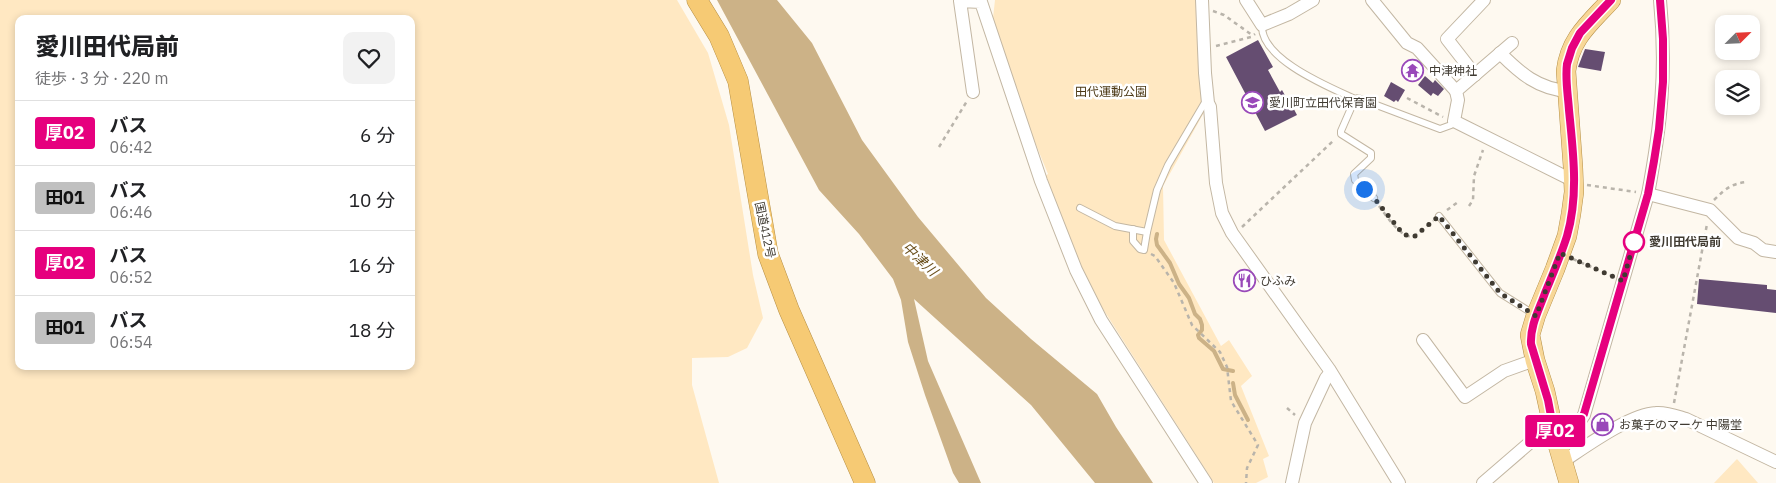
<!DOCTYPE html>
<html lang="ja">
<meta charset="utf-8">
<style>
:root{--surface:#fff;--page:#f2f2f2;--text:#202124;--muted:#757577;--line:#e0e0e0}
body{margin:0;font-family:"IBM Plex Sans","Noto Sans JP",sans-serif;background:var(--page);color:var(--text);height:100vh;display:flex;flex-direction:column;font-size:19px;white-space:nowrap}
*{box-sizing:border-box;margin:0}
p{font-size:16px;color:var(--muted)}
.icon{flex:none;width:28px;height:28px;fill:none;stroke:currentColor;stroke-width:2;stroke-linecap:round;stroke-linejoin:round}
.map{position:relative;flex:1;overflow:hidden}
.drawer{position:absolute;left:15px;top:15px;width:400px;height:355px;display:flex;flex-direction:column;background:var(--surface);border-radius:10px;box-shadow:0 2px 8px #0003}
.drawer>*{flex:none}
.badge{padding:0 10px;border-radius:4px;font-size:18px;line-height:32px}
.needle{width:32px;rotate:66deg}
.controls{position:absolute;left:1715px;top:15px;display:grid;gap:10px}
.controls a{display:grid;place-items:center;width:45px;height:45px;border-radius:10px;background:var(--surface);box-shadow:0 2px 8px #0003;font-size:25px}
.you{position:absolute;width:25px;height:25px;margin:-12px;border:4px solid #fff;border-radius:50%;background:#1a73e8;box-shadow:0 0 0 8px #1a73e833}
.map>.badge{position:absolute;translate:-50% -50%;box-shadow:0 0 0 2px #fff}
.round{display:grid;place-items:center;flex:none;width:52px;height:52px;border-radius:10px;background:var(--page)}
.headline{display:flex;align-items:center;justify-content:space-between;height:85px;padding:0 20px}
h1{font-size:24px;font-weight:800;line-height:38px}
ul{padding:0;list-style:none}
li{display:flex;align-items:center;gap:15px;height:65px;padding:0 20px;border-top:1px solid var(--line)}
li div{flex:1}
li b{display:block;font-size:19px}
li em{font-style:normal}
li .badge{min-width:55px;font-weight:700;text-align:center}
.map>svg:first-child{display:block}
.green{fill:#ffe8c2;fill-rule:evenodd}
.water{fill:#ccb287}
.lines{fill:none;stroke-linecap:round;stroke-linejoin:round}
.stream{stroke:#ccb287;stroke-width:4}
.building{fill:#654d71}
.service-casing{stroke:#c3b7a3;stroke-width:8}
.minor-casing{stroke:#c3b7a3;stroke-width:14}
.primary-casing{stroke:#b58f46;stroke-width:20}
.trunk-casing{stroke:#b58f46;stroke-width:21}
.path{stroke:#b9b4ab;stroke-width:2.5;stroke-dasharray:4 4;stroke-linecap:butt}
.service{stroke:#fff;stroke-width:6}
.minor{stroke:#fff;stroke-width:12}
.primary{stroke:#f8d797;stroke-width:19}
.trunk{stroke:#f6ca74;stroke-width:20}
.line-casing{stroke:#fff;stroke-width:11}
.line{stroke:#e6007e;stroke-width:8}
.walk{stroke:#403b32;stroke-width:5;stroke-dasharray:0 9}
.stop-dot{fill:#fff;stroke:#e6007e;stroke-width:2.5}
.labels{text-anchor:middle;stroke-width:5;stroke-linejoin:round;paint-order:stroke}
.poi-label{font-size:12px;fill:#403b32;stroke:#fff;text-anchor:start}
.park-label{font-size:12px;fill:#4b3815;stroke:#fff}
.street-label{font-size:12px;fill:#403b32;stroke:#fff}
.stop-label{font-size:12px;font-weight:bold;fill:#403b32;stroke:#fff;text-anchor:start}
.water-label{font-size:14px;font-style:italic;fill:#6c511e;stroke:#fff}
</style>
<div class="map">
<svg width="1776" height="483" viewBox="0 0 1776 483">
<rect width="100%" height="100%" fill="#fef9f0"/>
<g class="green">
<path d="M0,0H677L708,53L729,125L753,275L763,318L747,348L728,357L692,358V385L719,483H0ZM19,19H411V366H19Z"/>
<path d="M995,0H1197L1207,107L1163,186L1164,240L1221,346L1229,340L1252,376L1241,386L1269,456L1263,459L1268,477L1256,483H1214L1096,298L1078,259L1045,176L1048,174L1018,101L993,18Z"/>
<path d="M1737,459L1758,483H1714Z"/>
</g>
<path class="water" d="M717,0H777L812,43L862,140L918,217L986,298L1031,339L1097,394L1116,427L1153,483H1095L1031,405L914,299L928,361L981,483H959L953,473L925,395L908,342L901,300L893,279L859,234L819,190Z"/>
<g class="lines">
<g class="stream">
<path d="M1157,234L1156,239L1157,245L1170,263L1179,284L1189,298L1195,314L1200,319L1202,325V330L1198,335L1199,338L1214,351L1223,369L1233,371"/>
<path d="M1233,383L1235,395L1248,420"/>
</g>
</g>
<g class="building">
<path d="M1258,40L1273,67L1268,70L1280,92L1282,90L1287,99L1288,98L1297,115L1265,131L1226,57Z"/>
<path d="M1585,49L1605,52L1601,71L1578,67Z"/>
<path d="M1425,76L1433,83L1435,80L1444,89L1438,96L1433,93L1431,96L1418,85Z"/>
<path d="M1391,82L1405,90L1398,102L1396,100L1394,102L1384,96Z"/>
<path d="M1699,279L1767,285V289L1776,290V313L1697,304Z"/>
</g>
<g class="lines">
<defs>
<g id="service">
<path d="M1262,25C1260,59 1329,87 1355,99L1358,98L1440,129L1451,125L1454,121"/>
<path d="M1355,99L1341,131V134L1371,153V158L1354,174L1355,180L1374,198"/>
<path d="M1080,208L1115,226L1147,232L1157,190L1168,165L1204,104L1208,103"/>
<path d="M1439,216L1500,293L1535,315"/>
<path d="M1133,229V241L1140,249L1144,250L1147,232"/>
</g>
<g id="minor">
<path d="M1202,0L1205,73L1208,103L1210,107L1216,183L1222,213L1232,233L1329,369L1399,483"/>
<path d="M1246,0L1262,25L1289,14L1313,0"/>
<path d="M1372,0L1407,43L1417,48L1456,91"/>
<path d="M1512,43L1456,91L1458,100L1454,121L1574,181"/>
<path d="M1500,53C1520,73 1538,89 1568,91"/>
<path d="M1475,75L1447,39L1484,0"/>
<path d="M973,92L960,1L981,2L1041,181L1076,270L1101,320L1206,483"/>
<path d="M1648,194L1710,210L1738,238L1754,243L1763,250L1776,252"/>
<path d="M1423,340L1465,397L1504,371L1535,360"/>
<path d="M1562,462C1585,447 1630,414 1656,413C1666,412 1676,416 1686,419L1776,462"/>
<path d="M1292,483L1305,423L1326,378L1330,373"/>
<path d="M1483,483L1534,439C1550,431 1575,431 1584,415L1648,194C1661,125 1667,70 1660,0"/>
</g>
<path id="primary" d="M1569,483L1554,432L1545,391L1535,360L1530,335L1536,315L1555,269L1567,236L1571,214L1574,192L1573,167L1566,71C1570,38 1590,23 1611,0"/>
<path id="trunk" d="M697,0L719,36L738,81L768,254L789,310L865,483"/>
</defs>
<use href="#service" class="service-casing"/>
<use href="#minor" class="minor-casing"/>
<use href="#primary" class="primary-casing"/>
<use href="#trunk" class="trunk-casing"/>
<g class="path">
<path d="M1213,11L1224,15L1252,35"/>
<path d="M1216,46L1251,37L1255,34"/>
<path d="M1407,98L1443,117"/>
<path d="M939,147L967,101"/>
<path d="M1587,185L1636,192"/>
<path d="M1714,200C1725,189 1732,183 1748,182"/>
<path d="M1379,206C1385,214 1402,240 1413,236C1420,233 1427,226 1433,221"/>
<path d="M1469,206L1473,200L1474,176L1483,150"/>
<path d="M1447,210L1458,202"/>
<path d="M1242,227L1334,140"/>
<path d="M1151,254L1155,256L1174,283L1192,325L1220,352L1227,367L1231,401L1258,445L1247,468L1246,483"/>
<path d="M1573,259L1612,276"/>
<path d="M1674,403L1707,224"/>
<path d="M1287,408L1295,415"/>
</g>
<use href="#service" class="service"/>
<use href="#minor" class="minor"/>
<use href="#primary" class="primary"/>
<use href="#trunk" class="trunk"/>
</g>
<g class="lines">
<defs>
<path id="line" d="M1611,0L1580,33L1572,48L1567,64C1565,79 1568,95 1569,110C1573,151 1579,195 1567,236C1561,255 1553,274 1545,293C1539,310 1530,326 1531,344L1548,400L1554,432C1565,429 1578,425 1584,414L1648,194L1654,161L1659,129L1663,82V39L1660,0"/>
</defs>
<use href="#line" class="line-casing"/>
<use href="#line" class="line"/>
<path class="walk" d="M1364,189L1374,198L1403,234L1410,236H1415L1439,216L1500,293L1536,316L1560,253L1623,281L1634,242"/>
</g>
<defs>
<symbol id="temple-ring" viewBox="-11 -11 22 22"><circle r="9.5" fill="#fff" stroke="#9949b9" stroke-width="1.5"/><path d="M0-6L5-2H3V0L6.5 2.5H4V6H1.5V3h-3V6H-4V2.5H-6.5L-3 0V-2H-5Z" fill="#9949b9"/></symbol>
<symbol id="school-ring" viewBox="-11 -11 22 22"><circle r="9.5" fill="#fff" stroke="#9949b9" stroke-width="1.5"/><path d="M0-5L7-2L0 1L-7-2ZM-4 1L0 2.5L4 1V4Q0 6-4 4Z" fill="#9949b9"/></symbol>
<symbol id="restaurant-ring" viewBox="-11 -11 22 22"><circle r="9.5" fill="#fff" stroke="#9949b9" stroke-width="1.5"/><path d="M-5-6h1v4h1v-4h1v4h1v-4h1v5L-1.5 .5V6h-2V.5L-5-1ZM5-6V6H3V1.5H1.5Q1.5-4 5-6Z" fill="#9949b9"/></symbol>
<symbol id="shop-ring" viewBox="-11 -11 22 22"><circle r="9.5" fill="#fff" stroke="#9949b9" stroke-width="1.5"/><path d="M-5-2.5h2.3a2.7 3.5 0 0 1 5.4 0H5L5.5 6h-11ZM-1.5-2.5h3a1.5 2.3 0 0 0-3 0Z" fill="#9949b9"/></symbol>
</defs>
<g fill-rule="evenodd">
<use href="#temple-ring" x="1400" y="58" width="25" height="25"/>
<use href="#school-ring" x="1240" y="90" width="25" height="25"/>
<use href="#restaurant-ring" x="1232" y="268" width="25" height="25"/>
<use href="#shop-ring" x="1590" y="412" width="25" height="25"/>
</g>
<circle class="stop-dot" cx="1634" cy="242" r="10"/>
<g class="labels">
<g class="poi-label">
<text x="1429" y="75">中津神社</text>
<text x="1269" y="107">愛川町立田代保育園</text>
<text x="1260" y="285">ひふみ</text>
<text x="1619" y="429">お菓子のマーケ 中陽堂</text>
</g>
<g class="park-label">
<text x="1111" y="96">田代運動公園</text>
</g>
<g class="street-label">
<text transform="translate(765 230) rotate(78)" y="4">国道412号</text>
</g>
<g class="stop-label">
<text x="1649" y="246">愛川田代局前</text>
</g>
<g class="water-label">
<text transform="translate(920 259) rotate(43)" y="5">中津川</text>
</g>
</g>
</svg>
<div class="controls">
<a><svg class="needle" viewBox="-14 -14 28 28"><path d="M0-13l5 13h-10z" fill="#e53935"/><path d="M0 13l5-13h-10z" fill="#757577"/></svg></a>
<a><svg class="icon" aria-label="layers" viewBox="0 0 24 24"><path d="M12 4l9 5-9 5-9-5zM3 14l9 5 9-5"/></svg></a>
</div>
<div class="you" style="left:1364px;top:189px"></div>
<b class="badge" style="left:1555px;top:431px;background:#e6007e;color:#fff">厚02</b>
<section class="drawer">
<div class="headline"><div><h1>愛川田代局前</h1><p>徒歩 · 3 分 · 220 m</p></div><a class="round"><svg class="icon" aria-label="heart" viewBox="0 0 24 24"><path d="M12 20l-8-8c-3-5 5-10 8-4 3-6 11-1 8 4z"/></svg></a></div>
<ul>
<li><span class="badge" style="background:#e6007e;color:#fff">厚02</span><div><b>バス</b><p>06:42</p></div><em>6 分</em></li>
<li><span class="badge" style="background:#c0c0c0;color:#111">田01</span><div><b>バス</b><p>06:46</p></div><em>10 分</em></li>
<li><span class="badge" style="background:#e6007e;color:#fff">厚02</span><div><b>バス</b><p>06:52</p></div><em>16 分</em></li>
<li><span class="badge" style="background:#c0c0c0;color:#111">田01</span><div><b>バス</b><p>06:54</p></div><em>18 分</em></li>
</ul>
</section>
</div>
